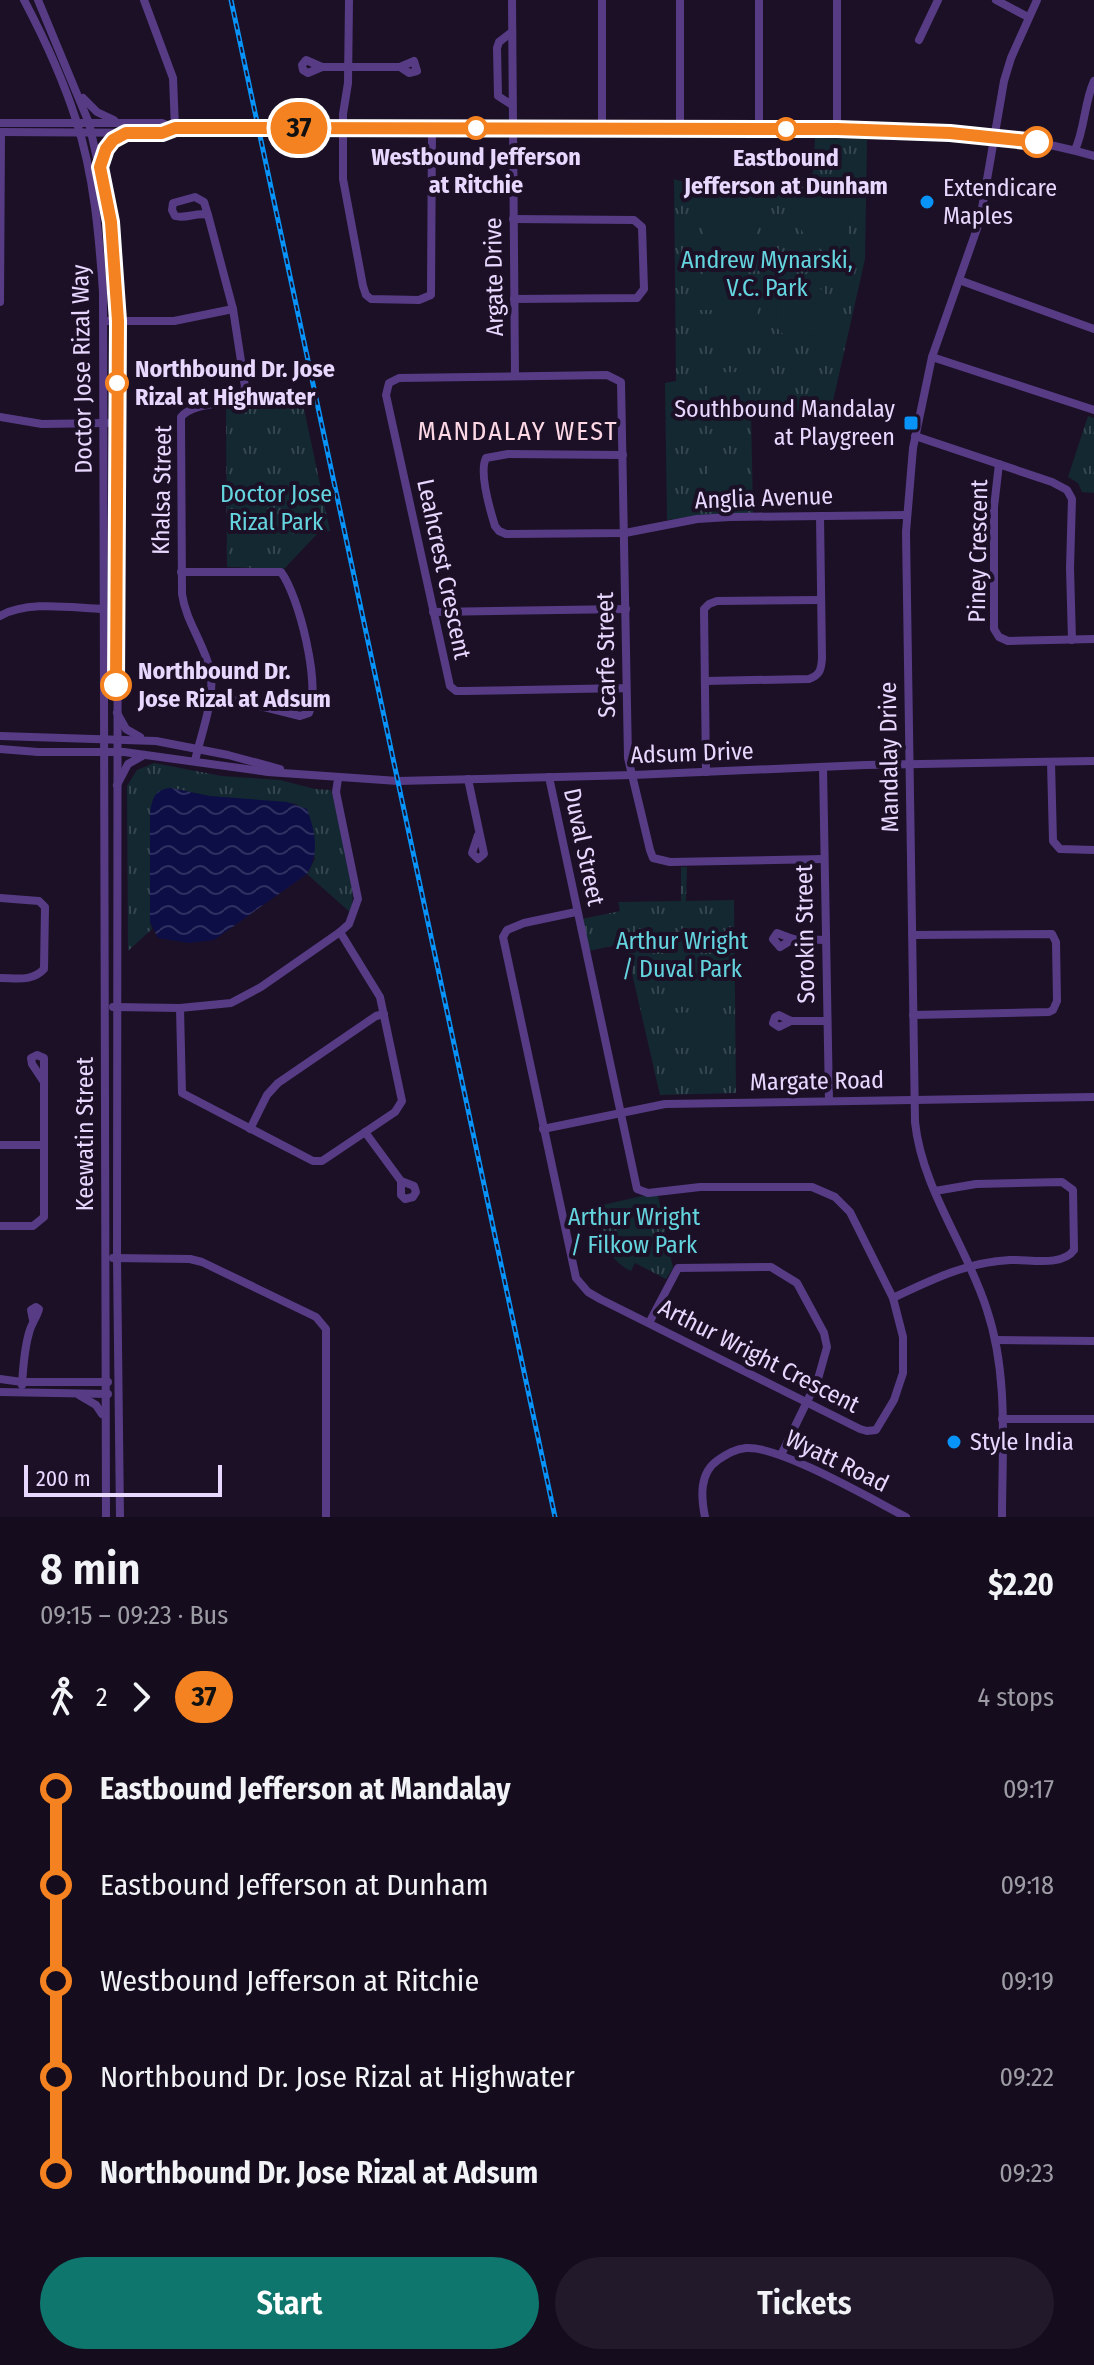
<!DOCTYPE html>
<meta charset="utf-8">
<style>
:root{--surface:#150c1d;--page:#221a2a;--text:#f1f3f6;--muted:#9d9ba4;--accent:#0f766e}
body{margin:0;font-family:"Fira Sans Condensed",sans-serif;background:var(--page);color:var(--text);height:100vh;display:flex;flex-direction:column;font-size:30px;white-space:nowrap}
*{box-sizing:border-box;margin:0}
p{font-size:26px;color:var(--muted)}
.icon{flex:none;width:44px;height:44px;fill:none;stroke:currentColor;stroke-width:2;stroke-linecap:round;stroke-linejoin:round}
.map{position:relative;height:1517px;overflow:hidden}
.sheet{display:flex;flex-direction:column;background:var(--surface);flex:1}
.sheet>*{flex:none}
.badge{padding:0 16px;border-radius:26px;font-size:28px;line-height:52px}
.scale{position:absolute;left:24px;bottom:20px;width:198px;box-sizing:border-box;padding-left:8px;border:4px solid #e8d7fe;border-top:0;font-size:22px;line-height:28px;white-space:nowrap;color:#e8d7fe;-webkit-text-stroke:6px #1c1027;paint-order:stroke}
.map>.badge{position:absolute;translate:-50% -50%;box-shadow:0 0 0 4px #fff}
.legs{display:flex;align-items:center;gap:12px;height:88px;padding:0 40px;font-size:26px}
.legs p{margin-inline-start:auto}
.headline{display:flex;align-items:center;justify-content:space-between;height:136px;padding:0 40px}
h1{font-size:44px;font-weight:600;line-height:60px}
.primary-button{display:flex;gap:16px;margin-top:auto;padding:16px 40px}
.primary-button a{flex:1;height:92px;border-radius:48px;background:var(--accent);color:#fff;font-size:32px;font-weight:600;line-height:92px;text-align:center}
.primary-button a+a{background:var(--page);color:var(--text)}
ul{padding:0 40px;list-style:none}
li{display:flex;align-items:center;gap:28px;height:96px;font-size:30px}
li i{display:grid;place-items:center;width:12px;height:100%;margin:0 10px;background:currentColor}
li i::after{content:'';width:20px;height:20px;margin:-10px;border:6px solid;border-radius:50%;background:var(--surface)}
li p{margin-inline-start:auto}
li:first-child i{background:linear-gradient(#0000 50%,currentColor 0)}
li:last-child i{background:linear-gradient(currentColor 50%,#0000 0)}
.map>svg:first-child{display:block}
.park{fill:url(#park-tufts)}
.pitch{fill:#132831}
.water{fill:url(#water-waves)}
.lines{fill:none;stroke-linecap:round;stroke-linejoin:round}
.minor{stroke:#573c85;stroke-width:8}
.rail-casing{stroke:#0893f9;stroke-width:5}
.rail{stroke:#1c1027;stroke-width:2;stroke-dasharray:6;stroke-linecap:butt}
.line-1-casing{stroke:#fff;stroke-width:18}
.line-1{stroke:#f58220;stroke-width:12}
.stop-1-dot{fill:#fff;stroke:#f58220;stroke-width:4}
.poi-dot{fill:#0893f9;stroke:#1c1027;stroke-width:3}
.labels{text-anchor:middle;stroke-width:8;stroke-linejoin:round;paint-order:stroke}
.stop-label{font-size:24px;font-weight:bold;fill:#e8d7fe;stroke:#1c1027}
.poi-label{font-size:24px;fill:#e8d7fe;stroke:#1c1027;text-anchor:start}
.park-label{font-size:24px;fill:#64d4de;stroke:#1c1027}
.street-label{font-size:24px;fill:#e8d7fe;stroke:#1c1027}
.neighbourhood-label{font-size:26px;letter-spacing:2px;fill:#fed9e5;stroke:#1c1027}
</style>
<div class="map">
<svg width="1094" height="1517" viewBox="0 0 1094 1517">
<defs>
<pattern id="park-tufts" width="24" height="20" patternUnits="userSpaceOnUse" patternTransform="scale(2)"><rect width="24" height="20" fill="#132831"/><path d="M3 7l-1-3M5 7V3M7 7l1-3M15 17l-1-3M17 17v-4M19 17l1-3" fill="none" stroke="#354650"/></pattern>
<pattern id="water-waves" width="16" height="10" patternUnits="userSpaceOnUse" patternTransform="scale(2)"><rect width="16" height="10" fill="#0c0e45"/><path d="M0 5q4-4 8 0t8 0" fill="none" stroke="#2f3061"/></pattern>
</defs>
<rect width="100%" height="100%" fill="#1c1027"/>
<g class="park">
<path d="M815,138L867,139L865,259L831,410L751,412L753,513L712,514L667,520L665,383L676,381L674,179L684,182L795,180L813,173Z"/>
<path d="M245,399H261L304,409L330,531L318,533L284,569L227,567L226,406Z"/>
<path d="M1088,416L1094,418V493L1082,492L1078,483L1068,477Z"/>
<path d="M154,763L222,776L280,780L315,789L331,790C340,827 358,876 351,913L307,874L315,859L297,804L209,796L171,788L150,922L152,929L128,951L127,786L137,770Z"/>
<path d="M681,867H687L686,901L734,900L736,1093L660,1095L625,943L589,951L582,919L620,911L618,902L681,901Z"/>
<path d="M642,1196H658L673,1268L666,1279L635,1263L631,1271C603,1258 605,1234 598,1206Z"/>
</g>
<g class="pitch">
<path d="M792,197L844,199L850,203L845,258C809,249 797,234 792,197Z"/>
<path d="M699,199H750L756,205L758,262C715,258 698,243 699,199Z"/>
<path d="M707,269H746L743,287L736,301L758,298L757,331L754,335L716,339L717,326L723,310H699L703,272Z"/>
<path d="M781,273C821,280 835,295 836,336L783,334L777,328L776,275Z"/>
<path d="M738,372L739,428L710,429L708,373Z"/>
<path d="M741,457L742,493H709V458Z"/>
<path d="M666,976H713V1006L667,1007Z"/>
<path d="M713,1012V1048H668L667,1013Z"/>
</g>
<path class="water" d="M171,788L209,796L287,802L307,809C315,831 320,853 307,874L214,940L189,943L158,938L150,922V814C152,799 154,789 171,788Z"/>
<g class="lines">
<g class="minor">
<path d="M24,0C44,38 63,79 76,120C94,175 99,235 103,292L106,1517"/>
<path d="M38,0L89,123L111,222L118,321L117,1258L120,1517"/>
<path d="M144,0L173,78L175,128"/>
<path d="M349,0L348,83L343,114V179L363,286L366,295L371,299L419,300L431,295L432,128"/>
<path d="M512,0L515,376"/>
<path d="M996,0L1028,17"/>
<path d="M512,32L499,42L497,48L498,96L512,105"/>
<path d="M919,40L938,0"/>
<path d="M322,67L306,60L302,65L303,70L308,73L322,67H400L414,61L417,71L409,73L400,67"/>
<path d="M83,98L97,112L114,120"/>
<path d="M0,123H162L174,128"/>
<path d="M602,129V0"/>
<path d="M680,129V0"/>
<path d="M759,129V0"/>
<path d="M837,129V0"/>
<path d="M0,132L162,133L175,128C353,128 531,129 708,129C834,129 973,120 1094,156"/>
<path d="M1075,150C1085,128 1084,103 1094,81"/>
<path d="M100,167L109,145L124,134"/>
<path d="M513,219L634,220L642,227L644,289L637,298L514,299"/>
<path d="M959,280L1094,329"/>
<path d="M0,302L1,132"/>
<path d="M104,321H174L233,309"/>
<path d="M932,357L1094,410"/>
<path d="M0,417L42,424L107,423"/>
<path d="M915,436L1052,482L1067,490L1072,499L1070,568L1072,640"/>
<path d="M623,455L508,454L486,458C479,472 490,510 495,526L499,531L506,534L625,533L697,519L730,517L907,515"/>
<path d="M999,464L994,507V629L999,637L1008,641L1094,639"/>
<path d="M181,572H281C299,596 321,685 309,713L300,716L210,694"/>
<path d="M433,612L626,609"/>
<path d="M0,616C28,600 72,608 104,609L117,622"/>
<path d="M705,681L809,679C820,675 821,670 822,659L820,516"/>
<path d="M626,688L464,691H456L450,686L386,395L389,383L399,378L607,375L621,382L628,758L650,850L653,858L670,862L824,859"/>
<path d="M117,713L126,729L140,737"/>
<path d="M0,736L156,741L228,755L280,769"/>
<path d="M0,749L38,752H124L268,772L398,781L633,775L865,765L1094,761"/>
<path d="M195,761C201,733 216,698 210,670C204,643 186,622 182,594L181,417C193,403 223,404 241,399L245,387L233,309L208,215L204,202L195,197L173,203L172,210L175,216C186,219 197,212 208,215"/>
<path d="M1051,762L1053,841L1060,849L1094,850"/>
<path d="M823,767L829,1101"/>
<path d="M706,772L704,609L709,604L717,601L820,600"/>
<path d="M549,777L637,1189L648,1193L700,1187H812L835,1197L850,1212L893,1298L903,1337V1373L894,1400L876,1430L867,1431L860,1429L600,1299L588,1292L576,1278L503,937L507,930L524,923L576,912"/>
<path d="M468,779L483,849L484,854L478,859L472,853L478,835"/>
<path d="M117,785L128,764L144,755"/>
<path d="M0,898L39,901L45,907L44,969C32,982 16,978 0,978"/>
<path d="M912,935L1052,934L1056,942L1057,1001L1053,1010L1049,1012L913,1015"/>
<path d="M793,939L780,947L773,939L777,933L793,939L826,940"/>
<path d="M113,1007L180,1008L231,1003L261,987L340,932L349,924L358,899L336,792L338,779"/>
<path d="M180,1008L182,1093L313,1161H322L395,1112L402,1101L380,997L340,932"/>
<path d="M791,1021L779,1027L773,1023L775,1017L779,1015L791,1021H827"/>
<path d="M250,1129L267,1095L278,1083L376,1016L384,1014"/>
<path d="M543,1129L665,1104L1094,1097"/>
<path d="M365,1132L401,1181L414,1186L416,1192L413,1197L405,1199L401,1195V1181"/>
<path d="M0,1145H43"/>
<path d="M0,1226H33L44,1217V1058L37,1055L31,1058L32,1064L44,1082"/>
<path d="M113,1258L190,1259L202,1262L316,1317L326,1329V1517"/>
<path d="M893,1298C931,1280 967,1262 1010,1260C1029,1259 1062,1267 1074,1250L1073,1190L1062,1182L976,1184L935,1191"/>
<path d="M649,1323L678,1268L771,1267L797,1283L824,1333L827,1347L818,1379L781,1455"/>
<path d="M995,1340L1094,1341"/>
<path d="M0,1379L22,1382H108"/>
<path d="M22,1385C23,1368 24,1350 29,1333C31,1324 37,1317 39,1309L36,1307L31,1310L33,1320"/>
<path d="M0,1392L108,1394"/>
<path d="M79,1395L96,1405L102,1414"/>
<path d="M1002,1419H1094"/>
<path d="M705,1517C701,1497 699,1473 718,1460C727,1454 735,1449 746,1448C778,1445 873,1500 906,1517"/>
<path d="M1002,1517C1002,1448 1009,1376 987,1310C967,1246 922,1189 915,1122L906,532L913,448L932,357L980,220L1004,81L1011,58L1037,0"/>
</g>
<defs>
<path id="rail" d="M231,0L555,1517"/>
</defs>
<use href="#rail" class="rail-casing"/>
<use href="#rail" class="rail"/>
</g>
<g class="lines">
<defs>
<path id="line-1" d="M116,685L118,321L111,222L100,167L106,149L113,140L126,133H162L175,128L837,129L950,133L1037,142"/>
</defs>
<use href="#line-1" class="line-1-casing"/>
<use href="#line-1" class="line-1"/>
</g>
<g class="stop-1-dot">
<circle cx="476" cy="128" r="10"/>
<circle cx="786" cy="129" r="10"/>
<circle cx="1037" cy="142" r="14"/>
<circle cx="117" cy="383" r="10"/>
<circle cx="116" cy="685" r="14"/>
</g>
<g class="poi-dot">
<circle cx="927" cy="202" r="8"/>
<rect x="903" y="415" width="16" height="16" rx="4"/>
<circle cx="954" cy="1442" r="8"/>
</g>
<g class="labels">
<g class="stop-label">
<text x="476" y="165">Westbound Jefferson<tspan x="476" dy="28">at Ritchie</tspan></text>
<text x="786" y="166">Eastbound<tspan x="786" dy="28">Jefferson at Dunham</tspan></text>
<text x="135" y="377" text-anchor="start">Northbound Dr. Jose<tspan x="135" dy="28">Rizal at Highwater</tspan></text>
<text x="138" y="679" text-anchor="start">Northbound Dr.<tspan x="138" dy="28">Jose Rizal at Adsum</tspan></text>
</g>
<g class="poi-label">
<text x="943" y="196">Extendicare<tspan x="943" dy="28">Maples</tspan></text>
<text x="895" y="417" text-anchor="end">Southbound Mandalay<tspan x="895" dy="28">at Playgreen</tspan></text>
<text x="970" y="1450">Style India</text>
</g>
<g class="park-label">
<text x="767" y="268">Andrew Mynarski,<tspan x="767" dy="28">V.C. Park</tspan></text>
<text x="276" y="502">Doctor Jose<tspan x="276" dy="28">Rizal Park</tspan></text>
<text x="682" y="949">Arthur Wright<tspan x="682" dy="28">/ Duval Park</tspan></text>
<text x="634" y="1225">Arthur Wright<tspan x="634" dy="28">/ Filkow Park</tspan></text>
</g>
<g class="street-label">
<text transform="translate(494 277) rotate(-91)" y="8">Argate Drive</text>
<text transform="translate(82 369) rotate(-91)" y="8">Doctor Jose Rizal Way</text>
<text transform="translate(162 490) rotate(-89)" y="8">Khalsa Street</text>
<text transform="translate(764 498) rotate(-2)" y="8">Anglia Avenue</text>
<text transform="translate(978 551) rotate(-89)" y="8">Piney Crescent</text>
<text transform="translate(444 569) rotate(78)" y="8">Leahcrest Crescent</text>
<text transform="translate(606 655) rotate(-91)" y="8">Scarfe Street</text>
<text transform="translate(692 753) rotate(-2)" y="8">Adsum Drive</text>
<text transform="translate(889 757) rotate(-91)" y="8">Mandalay Drive</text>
<text transform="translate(584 847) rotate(78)" y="8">Duval Street</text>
<text transform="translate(805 934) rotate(-91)" y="8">Sorokin Street</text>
<text transform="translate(817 1081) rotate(-1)" y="8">Margate Road</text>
<text transform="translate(85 1134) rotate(-90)" y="8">Keewatin Street</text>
<text transform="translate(759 1356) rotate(27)" y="8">Arthur Wright Crescent</text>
<text transform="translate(837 1461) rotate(26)" y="8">Wyatt Road</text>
</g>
<g class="neighbourhood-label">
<text x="518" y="440">MANDALAY WEST</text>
</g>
</g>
</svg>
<div class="scale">200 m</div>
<b class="badge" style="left:299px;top:128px;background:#f58220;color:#111">37</b>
</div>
<section class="sheet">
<div class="headline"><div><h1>8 min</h1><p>09:15 – 09:23 · Bus</p></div><b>$2.20</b></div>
<div class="legs"><svg class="icon" aria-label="walk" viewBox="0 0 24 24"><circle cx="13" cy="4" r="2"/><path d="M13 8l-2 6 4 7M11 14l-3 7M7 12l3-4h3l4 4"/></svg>2<svg class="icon" aria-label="forward" viewBox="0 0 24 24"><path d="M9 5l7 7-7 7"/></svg><b class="badge" style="background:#f58220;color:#111">37</b><p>4 stops</p></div>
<ul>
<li><i style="color:#f58220"></i><b>Eastbound Jefferson at Mandalay</b><p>09:17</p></li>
<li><i style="color:#f58220"></i><span>Eastbound Jefferson at Dunham</span><p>09:18</p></li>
<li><i style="color:#f58220"></i><span>Westbound Jefferson at Ritchie</span><p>09:19</p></li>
<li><i style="color:#f58220"></i><span>Northbound Dr. Jose Rizal at Highwater</span><p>09:22</p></li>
<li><i style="color:#f58220"></i><b>Northbound Dr. Jose Rizal at Adsum</b><p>09:23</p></li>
</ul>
<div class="primary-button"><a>Start</a><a>Tickets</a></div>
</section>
